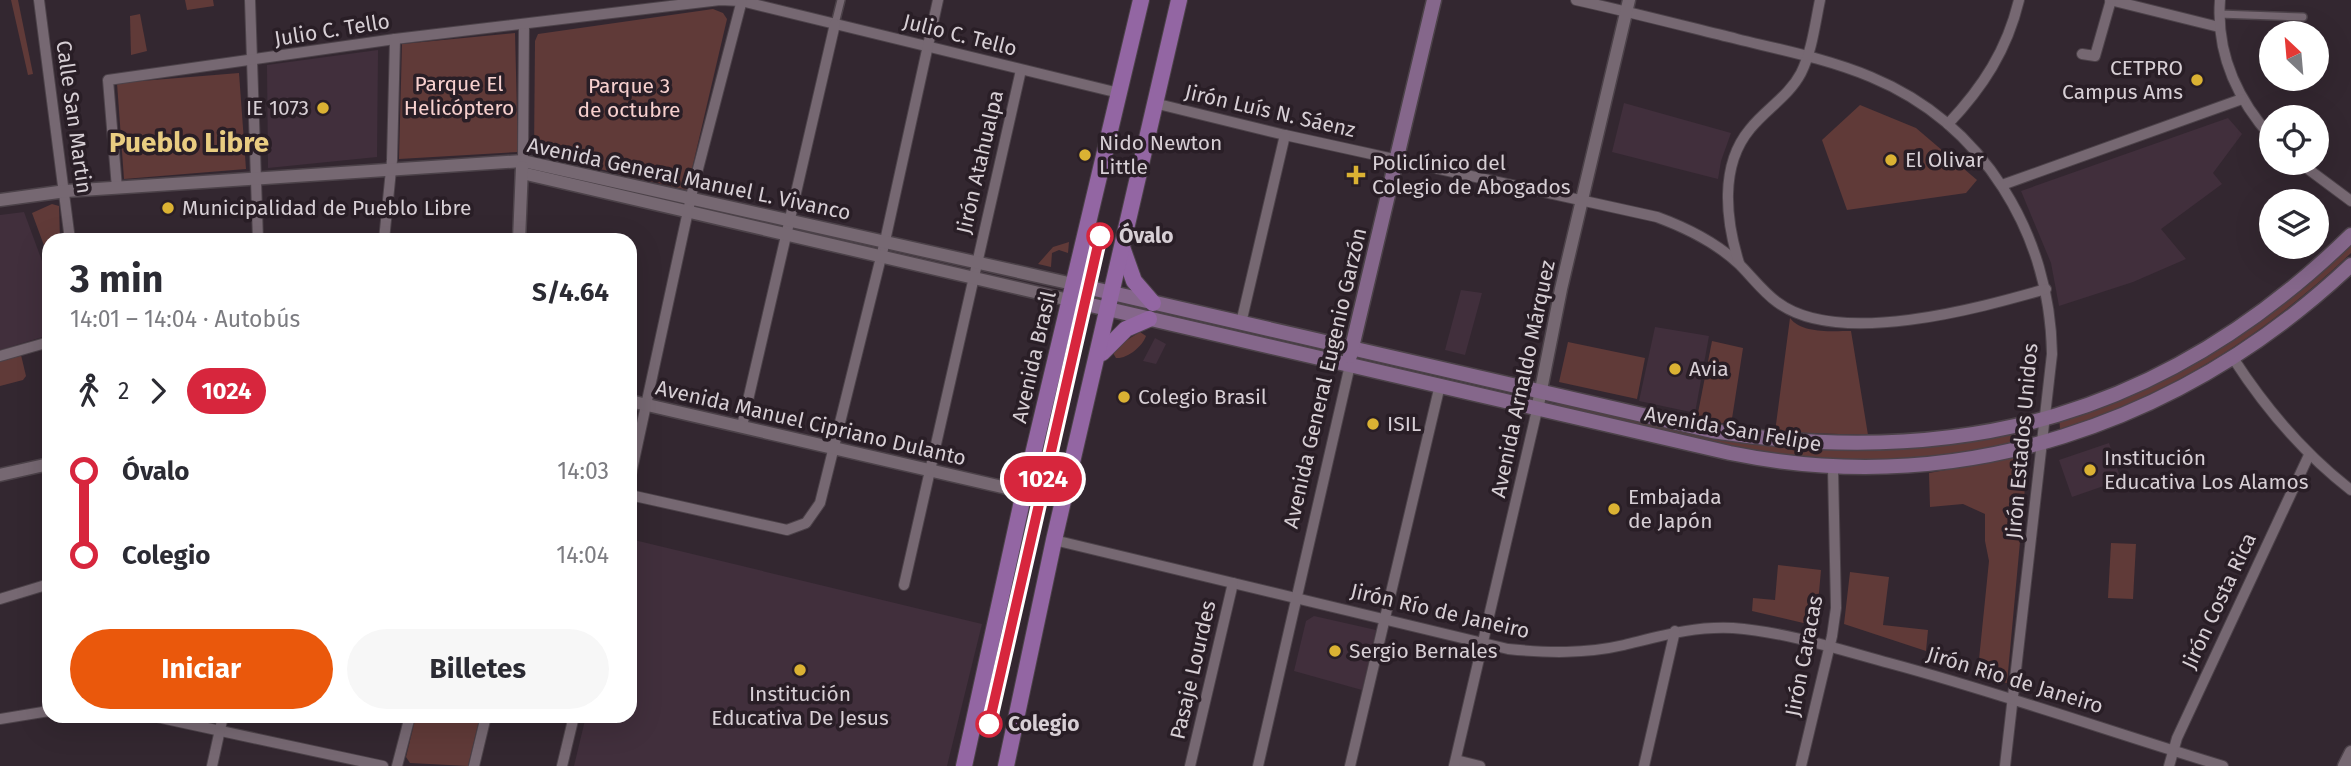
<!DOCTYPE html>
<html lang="es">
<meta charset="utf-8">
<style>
:root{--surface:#fff;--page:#f7f7f7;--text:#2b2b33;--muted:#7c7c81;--accent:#ea580c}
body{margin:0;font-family:"Fira Sans",sans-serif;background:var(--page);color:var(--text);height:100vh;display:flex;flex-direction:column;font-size:26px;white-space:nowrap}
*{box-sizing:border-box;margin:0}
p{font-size:23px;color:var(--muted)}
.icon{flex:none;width:38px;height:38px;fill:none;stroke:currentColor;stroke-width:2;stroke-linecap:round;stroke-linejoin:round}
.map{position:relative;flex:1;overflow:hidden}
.sheet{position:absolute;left:42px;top:233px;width:595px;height:490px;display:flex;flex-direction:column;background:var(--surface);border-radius:21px;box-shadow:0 7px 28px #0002}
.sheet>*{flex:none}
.badge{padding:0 14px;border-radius:23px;font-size:24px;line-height:46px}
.needle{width:46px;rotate:334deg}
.fabs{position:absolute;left:2259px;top:21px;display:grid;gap:14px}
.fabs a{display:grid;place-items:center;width:70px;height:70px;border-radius:50%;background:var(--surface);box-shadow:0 7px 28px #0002;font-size:35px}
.map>.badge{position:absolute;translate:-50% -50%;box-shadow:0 0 0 4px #fff}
.legs{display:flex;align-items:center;gap:10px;height:77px;padding:0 28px;font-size:23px}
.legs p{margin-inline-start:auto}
.overview{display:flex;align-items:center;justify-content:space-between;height:119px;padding:0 28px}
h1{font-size:38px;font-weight:700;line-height:52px}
.cta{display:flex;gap:14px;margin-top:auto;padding:14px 28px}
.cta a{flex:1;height:80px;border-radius:42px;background:var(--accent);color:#fff;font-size:28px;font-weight:700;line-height:80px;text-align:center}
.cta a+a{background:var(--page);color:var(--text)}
ul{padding:0 28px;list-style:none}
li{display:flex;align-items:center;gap:24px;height:84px;font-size:26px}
li i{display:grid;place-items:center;width:10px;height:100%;margin:0 9px;background:currentColor}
li i::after{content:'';width:18px;height:18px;margin:-9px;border:5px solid;border-radius:50%;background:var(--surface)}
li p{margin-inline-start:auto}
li:first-child i{background:linear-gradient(#0000 50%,currentColor 0)}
li:last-child i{background:linear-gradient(currentColor 50%,#0000 0)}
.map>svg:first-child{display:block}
.built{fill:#412f3c}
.green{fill:#603a38}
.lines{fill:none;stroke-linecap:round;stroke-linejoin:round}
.pedestrian-casing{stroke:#4c4249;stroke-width:10}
.minor-casing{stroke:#4c4249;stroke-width:12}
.tertiary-casing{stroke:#4c4249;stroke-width:15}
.secondary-casing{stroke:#4c4249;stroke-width:17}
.primary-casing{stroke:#4c4249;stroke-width:18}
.pedestrian{stroke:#766872;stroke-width:7}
.minor{stroke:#766872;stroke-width:10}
.tertiary{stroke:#766872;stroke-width:12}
.secondary{stroke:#85678b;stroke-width:14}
.primary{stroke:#9366a3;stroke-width:16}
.line-1-casing{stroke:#fff;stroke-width:16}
.line-1{stroke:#d7263d;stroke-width:10}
.poi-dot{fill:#dbb233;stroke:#291e26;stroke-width:2.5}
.stop-1-dot{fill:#fff;stroke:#d7263d;stroke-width:3.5}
.labels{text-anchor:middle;stroke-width:7;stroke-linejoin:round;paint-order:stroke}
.street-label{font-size:21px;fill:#d7cfd5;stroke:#291e26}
.poi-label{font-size:21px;fill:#d7cfd5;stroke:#291e26;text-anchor:start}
.park-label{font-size:21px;fill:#f7d0ce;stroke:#291e26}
.stop-label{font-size:21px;font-weight:bold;fill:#d7cfd5;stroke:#291e26;text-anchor:start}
.district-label{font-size:28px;font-weight:bold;fill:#e9cd81;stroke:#291e26}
</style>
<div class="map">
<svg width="2351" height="766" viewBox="0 0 2351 766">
<rect width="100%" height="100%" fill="#332730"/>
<g class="built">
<path d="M378,50L377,157L268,168L267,65Z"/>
<path d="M1624,103L1731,133L1721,161L1718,179L1612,152Z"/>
<path d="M2228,118L2242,134L2213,173L2222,184L2161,229L2186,259L2133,282L2059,306L2051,263L2021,191Z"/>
<path d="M24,212L49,280V335L0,350V215Z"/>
<path d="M1461,290L1482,293L1465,355L1445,350Z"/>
<path d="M1655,327L1709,336L1695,413L1639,401Z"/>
<path d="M1155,338L1166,344L1156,364L1143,361Z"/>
<path d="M2109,443L2121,480L2072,497L2059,460Z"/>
<path d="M630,539L982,624L947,766H574L586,716H630Z"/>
<path d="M1314,616L1376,630L1362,690L1294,671L1306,621Z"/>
</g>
<g class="green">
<path d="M11,0H18L33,74L28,75Z"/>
<path d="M185,0H213L214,6L187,10Z"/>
<path d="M713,9L723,13L727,19L687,190L534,153L535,41L538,34Z"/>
<path d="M140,14L147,51L131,55L130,16Z"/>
<path d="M515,33L518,152L399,159L402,44Z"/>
<path d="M239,73L246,169L124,179L117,83Z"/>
<path d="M1860,105L1916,128L1977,180L1966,193L1847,210L1822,140Z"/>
<path d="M52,204L59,206L60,240H49V259L32,213Z"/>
<path d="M2351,231V253C2267,333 2172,394 2060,429L2059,415L2204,350Z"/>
<path d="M1069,242L1068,253L1059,250L1052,253L1051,267L1038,264L1053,247Z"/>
<path d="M1790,318C1802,334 1832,331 1851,331L1868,435L1775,432Z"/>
<path d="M1140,332L1146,336C1142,347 1127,359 1116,358L1113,353L1122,343Z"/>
<path d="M1712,341L1743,348L1731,425L1697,418Z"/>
<path d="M1568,342L1645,358L1637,399L1559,382Z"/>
<path d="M21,355L26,376L23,380L0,386V361Z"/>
<path d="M1558,401L1824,448L2028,425V439C1964,453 1898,466 1833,462C1739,457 1647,428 1556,406Z"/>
<path d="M2028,455L2007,683L1977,679L1989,561L1985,541V514L1963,504L1930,507L1929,473Z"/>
<path d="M2111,543L2136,544L2133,599L2108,598Z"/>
<path d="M1778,565L1821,570L1816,626L1752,611L1753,598L1775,600Z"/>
<path d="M1850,572L1889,577L1883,625L1928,630L1926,651L1844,624Z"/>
<path d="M416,716H480L468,766L410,763L406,757Z"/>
</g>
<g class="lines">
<defs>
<g id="pedestrian">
<path d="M2219,14L2303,17"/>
<path d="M835,24L841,0"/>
</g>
<g id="minor">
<path d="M39,0L70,240"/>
<path d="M250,0L258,240"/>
<path d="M1576,0C1630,12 1684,26 1737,39C1782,50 1828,59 1871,77C1984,124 2050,234 2052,354L2005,766"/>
<path d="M2110,0L2219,27"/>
<path d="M2220,0C2216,53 2237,99 2272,138"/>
<path d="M2082,54L2095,56L2111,0"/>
<path d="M1154,103L1285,135L1657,217C1687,228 1717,243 1740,265C1752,277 1763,292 1777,302C1838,348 1979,308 2046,289"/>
<path d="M1948,124C1983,87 2007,50 2019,0"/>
<path d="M523,161L524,24"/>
<path d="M2300,163L2351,201"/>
<path d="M2002,185L2242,99"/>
<path d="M117,188L108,80L395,39L720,0L741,1L1119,93"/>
<path d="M384,240L392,160L395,39"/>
<path d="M1739,263C1726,221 1719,166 1750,129C1766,109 1789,96 1801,73C1812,51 1815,24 1820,0"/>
<path d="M1241,323L1285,135"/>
<path d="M0,356L49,342"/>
<path d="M2233,358C2266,409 2303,453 2351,490"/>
<path d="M742,426L835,24"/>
<path d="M630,479L693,188L742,0"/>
<path d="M630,495L787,530L806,523L820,503L885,241L938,0"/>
<path d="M1054,540L1508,649C1547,653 1585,654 1624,645C1661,636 1694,626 1733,628C1786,632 1838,649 1889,663C2001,693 2111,732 2223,766"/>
<path d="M904,585L1021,70"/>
<path d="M0,599L49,584"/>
<path d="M152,716L383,766"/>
<path d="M0,719L49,711"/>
<path d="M1456,760L1480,766"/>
<path d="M212,766L223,716"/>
<path d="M397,766L410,716"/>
<path d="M474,766L486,716"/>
<path d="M562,766L574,716"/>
<path d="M1190,766L1233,583"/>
<path d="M1258,766L1350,365"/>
<path d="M1350,766L1440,385"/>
<path d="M1454,766L1537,410"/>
<path d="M1644,766L1675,631"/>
<path d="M1801,766L1832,636L1836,608L1833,469"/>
<path d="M2169,766L2177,738L2309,455"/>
</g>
<g id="tertiary">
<path d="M522,173L1069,300"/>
<path d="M0,200L66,191L523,161L1073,284"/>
<path d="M519,240L522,167"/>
<path d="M630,401L1024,492"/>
<path d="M1537,410L1561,289L1629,0"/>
<path d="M0,475L49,464"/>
<path d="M2344,766L2351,752"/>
</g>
<g id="secondary">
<path d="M1073,284L1712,431C1963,470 2167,415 2351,235"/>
<path d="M1069,300L1730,453C1960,500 2182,424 2351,265"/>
<path d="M1350,356L1434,0"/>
</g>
<g id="primary">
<path d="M1123,250L1134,281L1153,303"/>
<path d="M1102,353L1126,329L1149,319"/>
<path d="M964,766L1024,492L1141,0"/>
<path d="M1006,766L1054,540L1179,0"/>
</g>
</defs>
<use href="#pedestrian" class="pedestrian-casing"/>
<use href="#minor" class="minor-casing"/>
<use href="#tertiary" class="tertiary-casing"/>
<use href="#secondary" class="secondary-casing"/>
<use href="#primary" class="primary-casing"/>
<use href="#pedestrian" class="pedestrian"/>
<use href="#minor" class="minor"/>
<use href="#tertiary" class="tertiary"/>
<use href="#secondary" class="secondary"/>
<use href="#primary" class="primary"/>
</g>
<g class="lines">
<defs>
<path id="line-1" d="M989,724L1100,236"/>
</defs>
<use href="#line-1" class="line-1-casing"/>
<use href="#line-1" class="line-1"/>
</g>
<g class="poi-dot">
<circle cx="2197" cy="80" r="7"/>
<circle cx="323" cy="108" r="7"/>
<circle cx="1085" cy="155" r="7"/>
<circle cx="1891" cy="160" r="7"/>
<path d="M1352.5 164.5h7v7h7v7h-7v7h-7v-7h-7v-7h7z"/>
<circle cx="168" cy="208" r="7"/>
<circle cx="1675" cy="369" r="7"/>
<circle cx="1124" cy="397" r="7"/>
<circle cx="1373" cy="424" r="7"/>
<circle cx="2090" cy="470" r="7"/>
<circle cx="1614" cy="509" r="7"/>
<circle cx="1335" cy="651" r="7"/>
<circle cx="800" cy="670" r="7"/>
</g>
<g class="stop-1-dot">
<circle cx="1100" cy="236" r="12"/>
<circle cx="989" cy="724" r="12"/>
</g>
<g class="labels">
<g class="street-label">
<text transform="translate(332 30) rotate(-9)" y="7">Julio C. Tello</text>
<text transform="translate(960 35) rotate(14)" y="7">Julio C. Tello</text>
<text transform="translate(1270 111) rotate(13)" y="7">Jirón Luís N. Sáenz</text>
<text transform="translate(74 117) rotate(82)" y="7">Calle San Martin</text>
<text transform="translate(980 162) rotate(-77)" y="7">Jirón Atahualpa</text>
<text transform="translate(689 179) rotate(12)" y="7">Avenida General Manuel L. Vivanco</text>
<text transform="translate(1034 357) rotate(-77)" y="7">Avenida Brasil</text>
<text transform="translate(1325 378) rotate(-77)" y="7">Avenida General Eugenio Garzón</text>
<text transform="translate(1523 379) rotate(-78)" y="7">Avenida Arnaldo Márquez</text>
<text transform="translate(811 423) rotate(13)" y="7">Avenida Manuel Cipriano Dulanto</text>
<text transform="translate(1733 429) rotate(10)" y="7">Avenida San Felipe</text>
<text transform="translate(2022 441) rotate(-85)" y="7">Jirón Estados Unidos</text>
<text transform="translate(2219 601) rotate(-65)" y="7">Jirón Costa Rica</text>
<text transform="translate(1440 611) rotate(13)" y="7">Jirón Río de Janeiro</text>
<text transform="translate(1804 656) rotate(-79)" y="7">Jirón Caracas</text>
<text transform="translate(1193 670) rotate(-77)" y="7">Pasaje Lourdes</text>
<text transform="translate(2015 680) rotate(17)" y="7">Jirón Río de Janeiro</text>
</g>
<g class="poi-label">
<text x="2183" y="75" text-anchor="end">CETPRO<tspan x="2183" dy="24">Campus Ams</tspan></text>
<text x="309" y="115" text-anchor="end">IE 1073</text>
<text x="1099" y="150">Nido Newton<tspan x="1099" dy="24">Little</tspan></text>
<text x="1905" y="167">El Olivar</text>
<text x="1372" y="170">Policlínico del<tspan x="1372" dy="24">Colegio de Abogados</tspan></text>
<text x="182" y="215">Municipalidad de Pueblo Libre</text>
<text x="1689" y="376">Avia</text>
<text x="1138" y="404">Colegio Brasil</text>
<text x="1387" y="431">ISIL</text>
<text x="2104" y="465">Institución<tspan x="2104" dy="24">Educativa Los Alamos</tspan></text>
<text x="1628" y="504">Embajada<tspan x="1628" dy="24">de Japón</tspan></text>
<text x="1349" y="658">Sergio Bernales</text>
<text x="800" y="701" text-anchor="middle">Institución<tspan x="800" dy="24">Educativa De Jesus</tspan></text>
</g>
<g class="park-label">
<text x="459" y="91">Parque El<tspan x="459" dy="24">Helicóptero</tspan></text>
<text x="629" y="93">Parque 3<tspan x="629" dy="24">de octubre</tspan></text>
</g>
<g class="stop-label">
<text x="1119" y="243">Óvalo</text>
<text x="1008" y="731">Colegio</text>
</g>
<g class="district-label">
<text x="189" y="152">Pueblo Libre</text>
</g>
</g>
</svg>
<div class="fabs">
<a><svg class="needle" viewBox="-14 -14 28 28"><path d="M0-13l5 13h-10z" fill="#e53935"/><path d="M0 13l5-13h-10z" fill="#7c7c81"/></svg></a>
<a><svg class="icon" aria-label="locate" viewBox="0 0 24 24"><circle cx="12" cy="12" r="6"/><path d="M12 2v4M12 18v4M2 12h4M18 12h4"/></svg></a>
<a><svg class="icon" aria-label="layers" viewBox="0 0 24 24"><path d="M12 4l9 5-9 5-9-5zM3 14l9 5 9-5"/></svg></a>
</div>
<b class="badge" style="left:1043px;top:479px;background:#d7263d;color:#fff">1024</b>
<section class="sheet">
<div class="overview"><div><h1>3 min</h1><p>14:01 – 14:04 · Autobús</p></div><b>S/4.64</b></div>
<div class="legs"><svg class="icon" aria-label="walk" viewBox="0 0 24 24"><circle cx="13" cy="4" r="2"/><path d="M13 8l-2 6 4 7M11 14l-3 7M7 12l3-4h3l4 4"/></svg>2<svg class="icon" aria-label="forward" viewBox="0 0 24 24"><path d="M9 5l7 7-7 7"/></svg><b class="badge" style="background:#d7263d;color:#fff">1024</b></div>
<ul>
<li><i style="color:#d7263d"></i><b>Óvalo</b><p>14:03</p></li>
<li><i style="color:#d7263d"></i><b>Colegio</b><p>14:04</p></li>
</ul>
<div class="cta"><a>Iniciar</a><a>Billetes</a></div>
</section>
</div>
